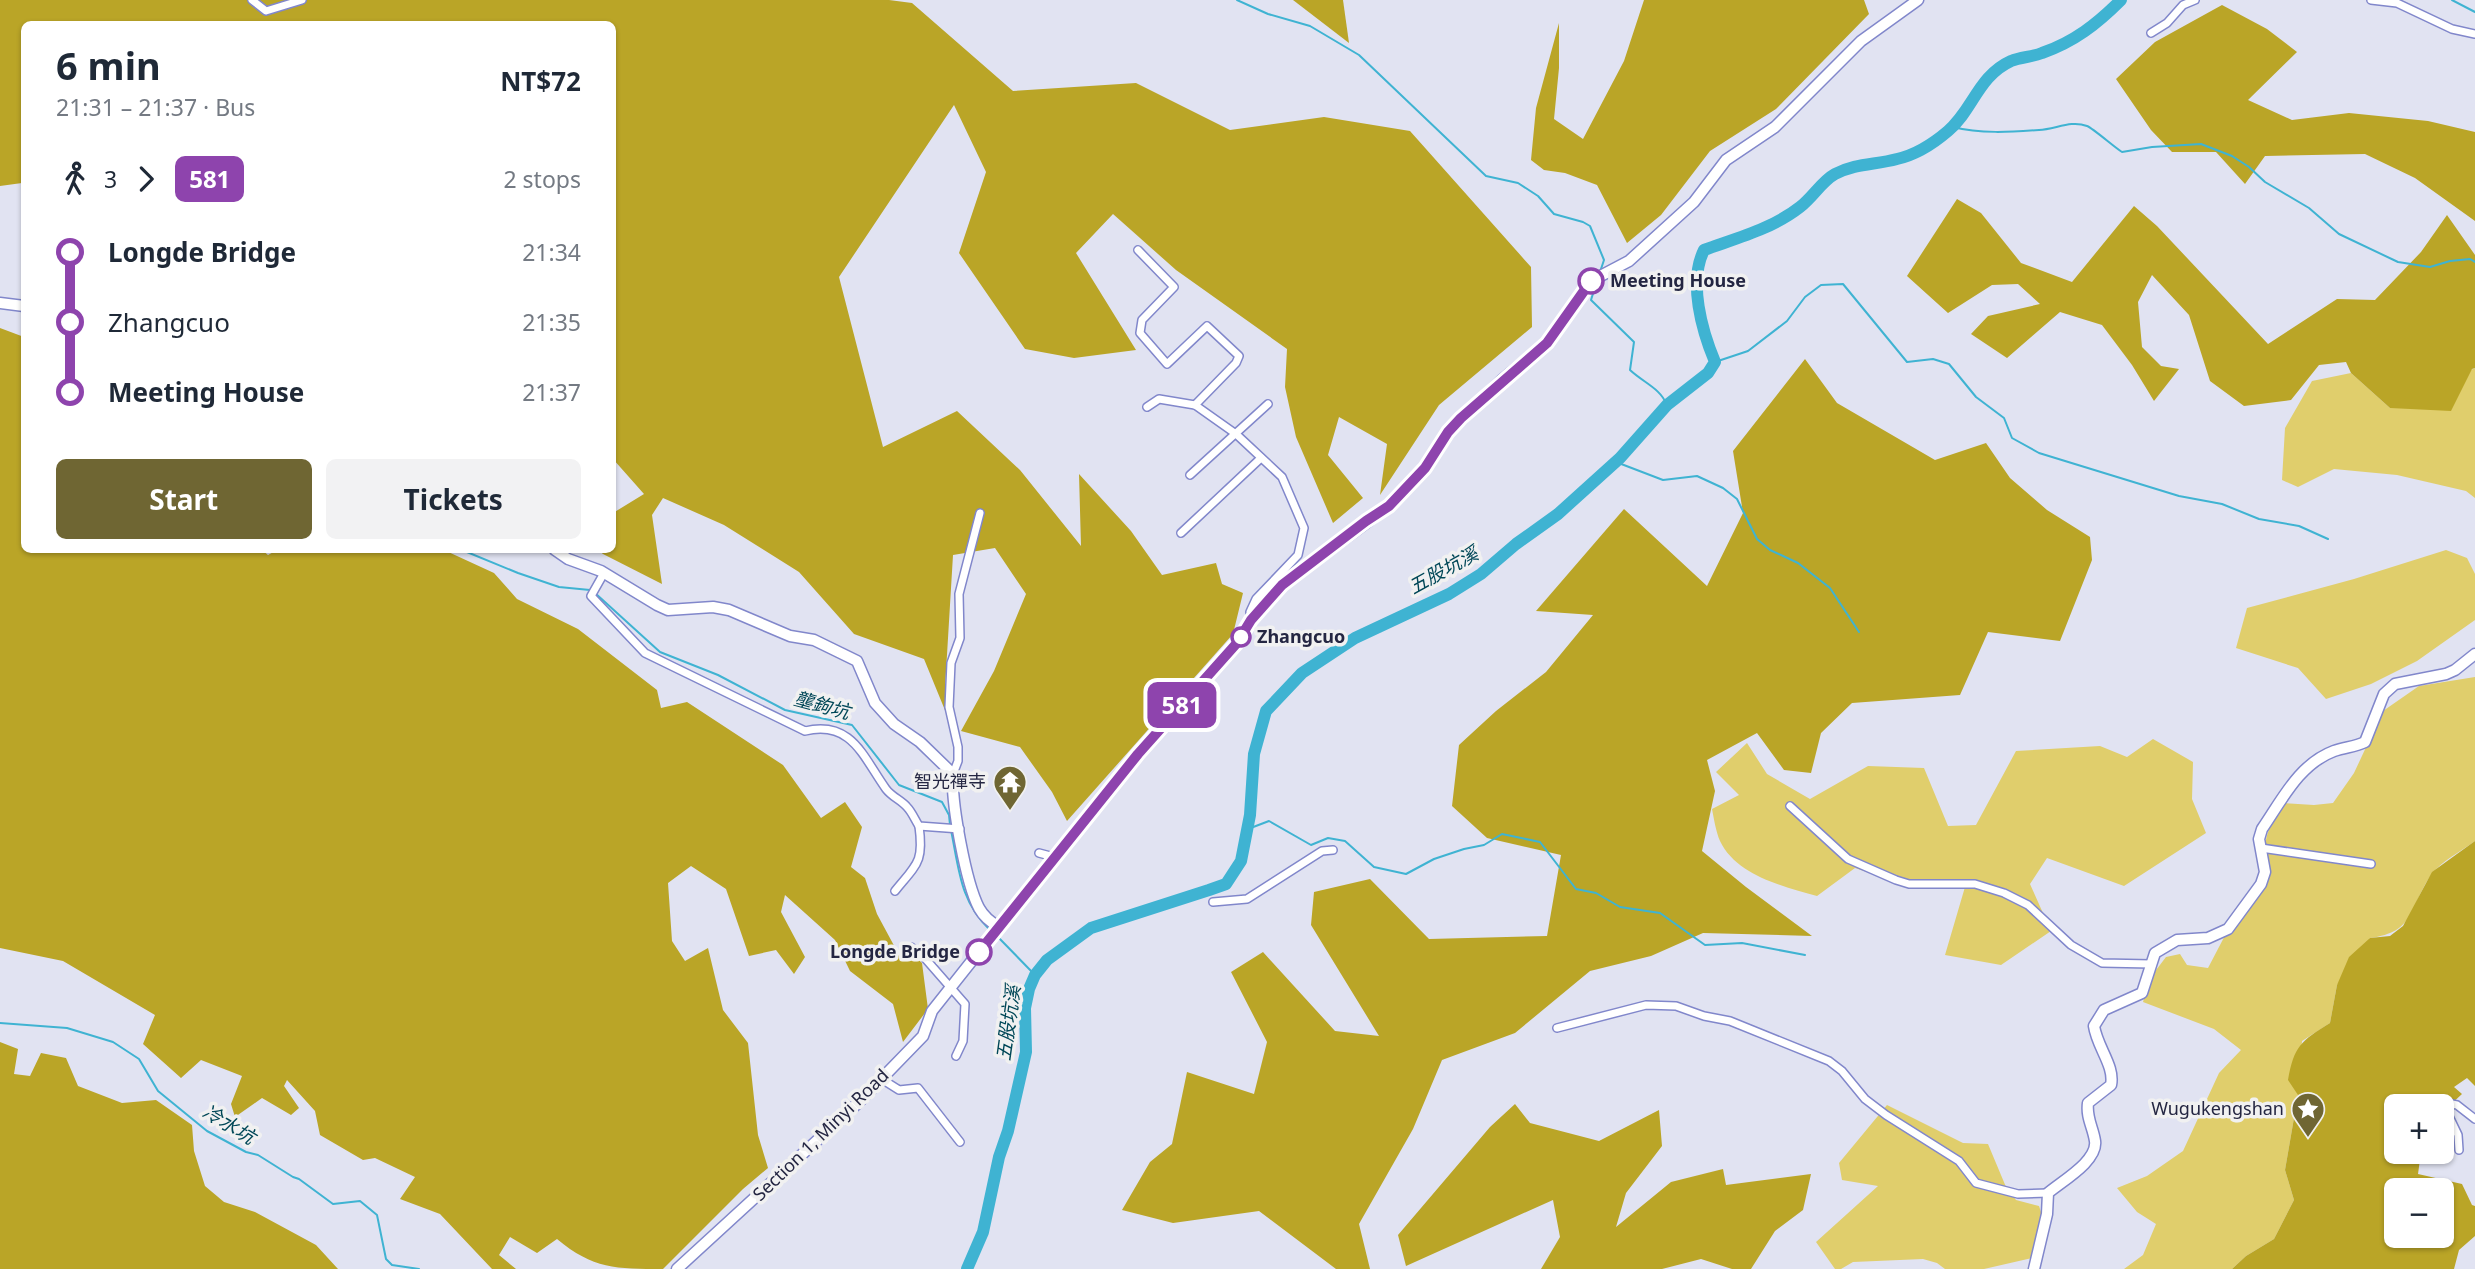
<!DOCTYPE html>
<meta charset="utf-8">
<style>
:root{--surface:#fff;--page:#f2f2f3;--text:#1f2937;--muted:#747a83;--accent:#6f6633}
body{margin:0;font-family:"Noto Sans","Noto Sans TC",sans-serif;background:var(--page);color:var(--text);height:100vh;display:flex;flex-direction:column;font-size:26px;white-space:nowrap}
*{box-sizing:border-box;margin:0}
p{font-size:23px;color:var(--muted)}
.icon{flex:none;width:38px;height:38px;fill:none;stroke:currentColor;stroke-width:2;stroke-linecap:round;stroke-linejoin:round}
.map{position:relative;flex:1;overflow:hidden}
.details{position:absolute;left:21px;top:21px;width:595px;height:532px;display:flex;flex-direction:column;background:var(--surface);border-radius:10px;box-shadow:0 2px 5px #0004}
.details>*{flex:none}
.badge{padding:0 14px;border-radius:10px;font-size:24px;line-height:46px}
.controls{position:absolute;left:2384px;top:1094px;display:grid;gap:14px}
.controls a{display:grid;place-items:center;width:70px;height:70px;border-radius:10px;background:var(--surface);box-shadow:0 2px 5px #0004;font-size:35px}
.map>.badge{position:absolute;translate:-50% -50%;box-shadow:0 0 0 4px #fff}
.legs{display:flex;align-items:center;gap:10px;height:77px;padding:0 35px;font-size:23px}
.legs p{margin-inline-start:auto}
.overview{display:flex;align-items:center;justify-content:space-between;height:119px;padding:0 35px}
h1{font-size:38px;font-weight:700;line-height:52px}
.primary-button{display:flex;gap:14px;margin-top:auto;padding:14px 35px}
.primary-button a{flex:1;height:80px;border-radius:10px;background:var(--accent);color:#fff;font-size:28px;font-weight:700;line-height:80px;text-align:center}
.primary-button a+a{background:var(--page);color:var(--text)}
ul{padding:0 35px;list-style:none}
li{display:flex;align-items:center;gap:24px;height:70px;font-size:26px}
li i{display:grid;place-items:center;width:10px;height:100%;margin:0 9px;background:currentColor}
li i::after{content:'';width:18px;height:18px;margin:-9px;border:5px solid;border-radius:50%;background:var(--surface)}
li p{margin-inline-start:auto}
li:first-child i{background:linear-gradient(#0000 50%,currentColor 0)}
li:last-child i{background:linear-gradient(currentColor 50%,#0000 0)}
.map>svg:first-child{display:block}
.green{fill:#e0ce6c}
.forest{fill:#baa527;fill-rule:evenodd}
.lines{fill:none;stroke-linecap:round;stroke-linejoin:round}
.stream{stroke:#3fb3d2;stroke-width:2}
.river{stroke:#3fb3d2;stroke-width:12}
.street-casing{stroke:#8187cb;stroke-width:10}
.secondary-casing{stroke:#8187cb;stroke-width:13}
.street{stroke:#fff;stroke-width:7}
.secondary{stroke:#fff;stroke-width:10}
.line-1-casing{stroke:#fff;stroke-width:16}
.line-1{stroke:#8e44ad;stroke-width:10}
.stop-1-dot{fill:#fff;stroke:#8e44ad;stroke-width:3.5}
.labels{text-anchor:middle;stroke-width:7;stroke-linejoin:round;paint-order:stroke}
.stop-label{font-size:18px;font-weight:bold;fill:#242642;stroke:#f1f1f1;text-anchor:start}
.poi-label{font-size:18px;fill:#242642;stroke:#f1f1f1;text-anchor:end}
.street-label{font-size:18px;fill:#242642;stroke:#f1f1f1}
.water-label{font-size:19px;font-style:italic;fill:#004757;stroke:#f1f1f1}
</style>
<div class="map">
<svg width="2475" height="1269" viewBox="0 0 2475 1269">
<rect width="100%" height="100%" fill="#e1e3f2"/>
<g class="green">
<path d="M2475,368V498L2466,491L2397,475L2334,469L2298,487L2282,480L2285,428L2312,381L2351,373L2390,408Z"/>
<path d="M2446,550L2467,558L2475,574V620L2417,661L2371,684L2326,699L2298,668L2236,648L2247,608L2354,579Z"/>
<path d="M2475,677V841C2462,851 2441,861 2431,875C2409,907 2416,932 2370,938L2337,985L2330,1023L2302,1041L2298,1095L2285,1170L2294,1200L2274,1239L2246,1256L2232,1269H2124L2143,1255L2156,1224L2137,1212L2117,1188L2147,1176L2183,1151L2219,1073L2241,1050L2214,1029L2143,1002L2150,978L2166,957L2180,954L2187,965L2208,968L2231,924L2267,877C2263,840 2264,834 2284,803L2314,805L2333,803L2354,773L2383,711L2419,686Z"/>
<path d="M2153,739L2193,762L2192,799L2206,833L2124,886L2047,858L2030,884L2051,931L2001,965L1945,955L1965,887L1918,889L1855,868L1817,896C1784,887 1736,875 1720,841C1716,832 1714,819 1712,809L1739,795L1716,772L1747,743L1767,774L1810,799L1868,766L1924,768L1948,826L1976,825L2016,751L2100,746L2127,757Z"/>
<path d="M1887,1105L1963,1143L1988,1144L2006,1187L2016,1200L2039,1206L2042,1215L2032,1258L1984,1269H1945L1937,1263L1923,1259L1853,1262L1841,1269H1835L1816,1242L1878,1186L1842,1180L1839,1163Z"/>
</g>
<g class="forest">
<path d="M0,0H889L912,3L1013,91L1136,83L1230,130L1324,117L1410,131L1531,267L1532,327L1439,405L1380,495L1387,444L1339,417L1328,455L1363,498L1333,523L1296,437L1285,387L1287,349L1176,270L1113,214L1076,253L1136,350L1074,358L1025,349L959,253L986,172L954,105L839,277L883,447L957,411L1020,470L1081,546L1079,474L1131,531L1162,575L1216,563L1222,584L1243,593L1233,634L1067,821L1052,792L1020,747L961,731L994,671L1026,594L995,548L953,555L945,688L949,720L924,659L854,634L799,572L724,525L663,498L652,515L662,584L603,554L598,550H612L613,513L644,494L613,459L612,24H24V189L22,183L0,186Z"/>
<path d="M1293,0H1343L1349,43Z"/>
<path d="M1644,0H1864L1869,14L1776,109L1710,151L1661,215L1627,243L1597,185L1565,173L1544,170L1531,160L1536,108L1559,23V68L1554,119L1583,139L1624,61Z"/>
<path d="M2222,5L2267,29L2297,52L2248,100L2292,120L2349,113L2428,121L2475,132V221L2415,178L2365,154L2265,156L2245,184L2216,152H2172L2151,130L2116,79L2155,42Z"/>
<path d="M1957,199L1981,213L2021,263L2072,282L2134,206L2157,226L2268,344L2337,299L2375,300L2421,252L2447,215L2475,255V368L2472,369L2451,411L2390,408L2351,373L2346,362L2319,365L2291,400L2244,406L2210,381L2189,315L2152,275L2138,302L2142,347L2161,366L2179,369L2154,401L2132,365L2102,325L2060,312L2007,358L1971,334L1988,316L2040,304L2018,284L1992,285L1948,313L1907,276Z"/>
<path d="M0,328L24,337V550H262L268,555L277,550H444L494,573L517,599L578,629L657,690L661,708L687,702L783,765L821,818L845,802L862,827L851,867L865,878L877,914L898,953L915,956L922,963L928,1009L903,1042L893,1004L850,971L835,940L785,895L781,912L805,957L794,974L776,950L749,956L726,889L691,866L668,883L672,941L685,961L708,948L723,1010L748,1043L758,1135L768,1168L743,1189L663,1269C616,1269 593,1269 557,1239L537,1253L510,1237L499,1255L516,1269H492L440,1214L400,1199L415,1177L375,1158L363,1160L320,1135L315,1111L287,1080L284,1086L299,1108L291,1115L262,1098L235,1117L231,1104L242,1076L201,1060L181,1078L143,1044L155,1015L63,961L0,948Z"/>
<path d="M1805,359L1837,403L1935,460L1986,443L2010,478L2047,510L2090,537L2092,560L2060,641L1988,632L1960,695L1852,703L1821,733L1811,773L1784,770L1757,733L1707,760L1715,791L1702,851L1746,887L1812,936L1703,933L1651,956L1590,971L1515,1033L1442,1060L1413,1129L1359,1224L1370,1269H1336L1259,1211L1173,1223L1122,1210L1150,1162L1172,1144L1187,1072L1254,1094L1267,1042L1231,972L1263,952L1335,1031L1379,1036L1311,925L1314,892L1370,879L1429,939L1547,936L1561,855L1487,838L1452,806L1459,745L1496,711L1546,672L1593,615L1536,611L1624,509L1707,586L1743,513L1733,451Z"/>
<path d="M2475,841V1086L2467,1078L2454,1087L2462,1094L2448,1107L2441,1130V1106H2396V1152H2421L2418,1174L2462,1184L2472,1205L2475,1206V1236L2459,1250L2454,1269H2232L2246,1256L2274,1239L2294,1200L2285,1170L2298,1095L2288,1080C2294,1046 2301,1041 2330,1023L2337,985L2349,957L2370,938L2390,936L2403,926L2432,872ZM2396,1190H2441V1236H2396Z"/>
<path d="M0,1042L18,1049L14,1074L30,1076L41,1053L66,1058L78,1086L122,1103L156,1100L192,1125L194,1151L205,1186L224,1202L255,1212L316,1245L338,1269H0Z"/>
<path d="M1515,1104L1530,1123L1599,1141L1659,1110L1662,1146L1626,1193L1616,1227L1671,1182L1723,1169L1726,1185L1811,1174L1803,1210L1775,1231L1751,1269H1732L1701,1259L1662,1269H1541L1560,1237L1553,1200L1406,1266L1398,1235L1490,1127Z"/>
</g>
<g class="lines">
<g class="stream">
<path d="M1237,0L1268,14L1310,26L1359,55L1486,176L1518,183L1538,196L1554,214L1583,222L1590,226L1604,260L1600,272"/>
<path d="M2452,0L2475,12"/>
<path d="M1953,127C1980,134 2011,132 2039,130C2056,129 2071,120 2087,126C2094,129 2114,147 2122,152L2152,147L2201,144L2232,156L2249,167L2265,182L2309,208L2339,234L2398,262L2430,267L2450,261L2470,259L2475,262"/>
<path d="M1596,284L1591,300L1634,342L1630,370C1644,383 1660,388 1667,405"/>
<path d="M1715,362L1748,351L1787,321L1805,297L1821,285L1843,284L1907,362L1933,359L1949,364L1976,397L2004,418L2012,438L2039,453L2179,496L2222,504L2259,519L2299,526L2328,539"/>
<path d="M1616,462L1663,480L1697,476L1723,488L1737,499L1757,539L1770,550L1798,563L1830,588L1859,632"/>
<path d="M462,550L518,573L559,587L590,590"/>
<path d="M595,593L660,652L718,675L785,710L852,725L899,785L942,802L949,815L950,825"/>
<path d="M1248,829L1269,821L1311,845L1328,838L1345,841L1374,867L1406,874L1434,859L1464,849L1484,845L1502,834L1540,842L1576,889L1596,893L1620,907L1660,913L1705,945L1742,943L1805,955"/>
<path d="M951,830C959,869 960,902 990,930"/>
<path d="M997,936L1035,975"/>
<path d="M0,1023L67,1028L113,1042L139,1059L158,1091L207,1131L246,1152L258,1155L293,1177L299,1179L333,1204L360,1201L377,1215L386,1259L392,1265L419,1269"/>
</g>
<path class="river" d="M967,1269L983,1232L999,1157L1008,1131L1026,1052L1025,1008L1029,989L1035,975L1047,960L1091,928L1209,890L1226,884L1241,861L1250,815L1254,754L1266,711L1302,673L1355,638L1449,594L1481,574L1516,544L1558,514L1620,458L1667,405L1708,373L1715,362C1702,331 1688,282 1704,250C1737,238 1772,229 1800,207C1813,197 1822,181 1835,174C1856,163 1875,165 1897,159C1915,155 1934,143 1948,131C1973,110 1978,76 2011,61C2021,57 2032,57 2042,53C2074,42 2097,24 2121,0"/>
<defs>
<g id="street">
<path d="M252,0L266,11L302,0"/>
<path d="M2371,0L2397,3L2452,29L2475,34"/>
<path d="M2151,33L2167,23L2183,5L2195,0"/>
<path d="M1138,250L1174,287L1142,320L1140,333L1167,364L1207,326L1239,356L1236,363L1195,405"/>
<path d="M1147,407L1159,399L1195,405L1236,434L1282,477L1304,528L1298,555L1256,599L1250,612L1251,620"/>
<path d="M1190,475L1268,404"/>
<path d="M1181,533L1261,458"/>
<path d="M604,573L591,596L645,653L805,731C852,720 863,757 886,789C892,797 901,800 907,807C912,812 915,820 919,826L960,829"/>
<path d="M953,774L958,761V747L949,707L951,663L960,638L959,594L980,513"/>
<path d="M1790,806L1848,859L1896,880L1909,884H1975L2004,893L2028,905L2071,945L2102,963L2151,964"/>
<path d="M2261,848L2371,864"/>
<path d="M1039,853L1054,857"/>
<path d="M895,891C917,864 924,862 919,826"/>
<path d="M1213,902L1247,899L1322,851L1333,850"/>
<path d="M911,947L923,956L965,1004L963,1041L956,1056"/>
<path d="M1557,1028L1646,1005L1676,1006L1704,1016L1730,1021L1829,1061L1842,1071L1865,1099L1886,1115L1959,1161L1976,1183L2018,1194L2048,1193"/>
<path d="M880,1078L899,1090L918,1088L960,1142"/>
<path d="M2459,1150L2458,1135L2445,1108L2447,1103L2457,1105L2475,1119"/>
</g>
<g id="secondary">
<path d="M0,303L24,306"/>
<path d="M555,550L568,559L601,571L657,605L668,610L713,607L729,610L790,636L814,640L857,661L875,703L894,724L920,742L953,774C951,803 966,883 979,908C984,917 990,922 999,927"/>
<path d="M677,1269L858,1103L923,1036L932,1011L1032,885L1138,754L1237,643L1251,620L1282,585L1389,506L1425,468L1448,432L1503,379L1547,343L1591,281L1629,261L1694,202L1726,160L1775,127L1861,41L1918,0"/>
<path d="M2034,1269L2047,1214L2048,1193C2062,1181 2098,1161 2095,1141C2093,1127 2086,1118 2088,1103L2111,1085C2115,1066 2097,1047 2094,1026L2104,1010L2142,993L2155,953L2177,940L2208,938L2228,929L2261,884L2265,872L2259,839L2262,829C2282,800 2299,764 2334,751C2345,747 2355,747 2365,742L2384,694L2395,684L2446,674L2455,670L2475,654"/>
</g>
</defs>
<use href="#street" class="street-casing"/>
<use href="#secondary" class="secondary-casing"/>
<use href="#street" class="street"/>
<use href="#secondary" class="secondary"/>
</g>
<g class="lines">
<defs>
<path id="line-1" d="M979,952L1138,754L1237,643L1251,620L1282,585L1366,521L1389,506L1425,468L1448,432L1461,418L1547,343L1591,281"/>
</defs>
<use href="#line-1" class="line-1-casing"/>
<use href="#line-1" class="line-1"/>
</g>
<defs>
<symbol id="temple-pin" viewBox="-11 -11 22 30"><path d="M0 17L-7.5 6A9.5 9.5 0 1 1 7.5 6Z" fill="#6f6633" stroke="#f1f1f1"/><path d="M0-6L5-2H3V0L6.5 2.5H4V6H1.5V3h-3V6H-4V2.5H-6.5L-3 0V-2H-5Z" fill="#fff"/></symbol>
<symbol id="sight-pin" viewBox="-11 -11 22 30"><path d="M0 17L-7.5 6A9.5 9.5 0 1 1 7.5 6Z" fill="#6f6633" stroke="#f1f1f1"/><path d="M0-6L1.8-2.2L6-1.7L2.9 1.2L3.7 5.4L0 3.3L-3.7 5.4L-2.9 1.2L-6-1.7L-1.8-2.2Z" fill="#fff"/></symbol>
</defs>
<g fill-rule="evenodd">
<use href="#temple-pin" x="991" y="763" width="38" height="52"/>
<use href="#sight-pin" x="2289" y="1090" width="38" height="52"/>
</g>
<g class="stop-1-dot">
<circle cx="1591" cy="281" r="12"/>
<circle cx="1241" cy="637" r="9"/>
<circle cx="979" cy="952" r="12"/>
</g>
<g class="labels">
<g class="stop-label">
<text x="1610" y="287">Meeting House</text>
<text x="1257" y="643">Zhangcuo</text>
<text x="960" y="958" text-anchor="end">Longde Bridge</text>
</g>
<g class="poi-label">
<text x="986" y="788">智光禪寺</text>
<text x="2284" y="1115">Wugukengshan</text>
</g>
<g class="street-label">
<text transform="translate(821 1135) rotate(-44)" y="6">Section 1, Minyi Road</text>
</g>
<g class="water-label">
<text transform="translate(1443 570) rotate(-29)" y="7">五股坑溪</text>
<text transform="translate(822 705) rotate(15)" y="7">壟鉤坑</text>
<text transform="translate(1008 1023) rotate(-82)" y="7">五股坑溪</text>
<text transform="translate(229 1124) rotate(31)" y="7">冷水坑</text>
</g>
</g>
</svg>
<div class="controls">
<a>+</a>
<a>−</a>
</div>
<b class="badge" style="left:1182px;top:705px;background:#8e44ad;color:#fff">581</b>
<section class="details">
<div class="overview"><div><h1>6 min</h1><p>21:31 – 21:37 · Bus</p></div><b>NT$72</b></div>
<div class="legs"><svg class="icon" aria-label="walk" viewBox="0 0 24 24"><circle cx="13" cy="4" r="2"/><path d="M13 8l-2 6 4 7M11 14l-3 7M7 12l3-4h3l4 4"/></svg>3<svg class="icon" aria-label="forward" viewBox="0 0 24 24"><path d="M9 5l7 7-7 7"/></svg><b class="badge" style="background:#8e44ad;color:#fff">581</b><p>2 stops</p></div>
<ul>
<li><i style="color:#8e44ad"></i><b>Longde Bridge</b><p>21:34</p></li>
<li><i style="color:#8e44ad"></i><span>Zhangcuo</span><p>21:35</p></li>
<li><i style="color:#8e44ad"></i><b>Meeting House</b><p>21:37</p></li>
</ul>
<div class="primary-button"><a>Start</a><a>Tickets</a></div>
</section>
</div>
